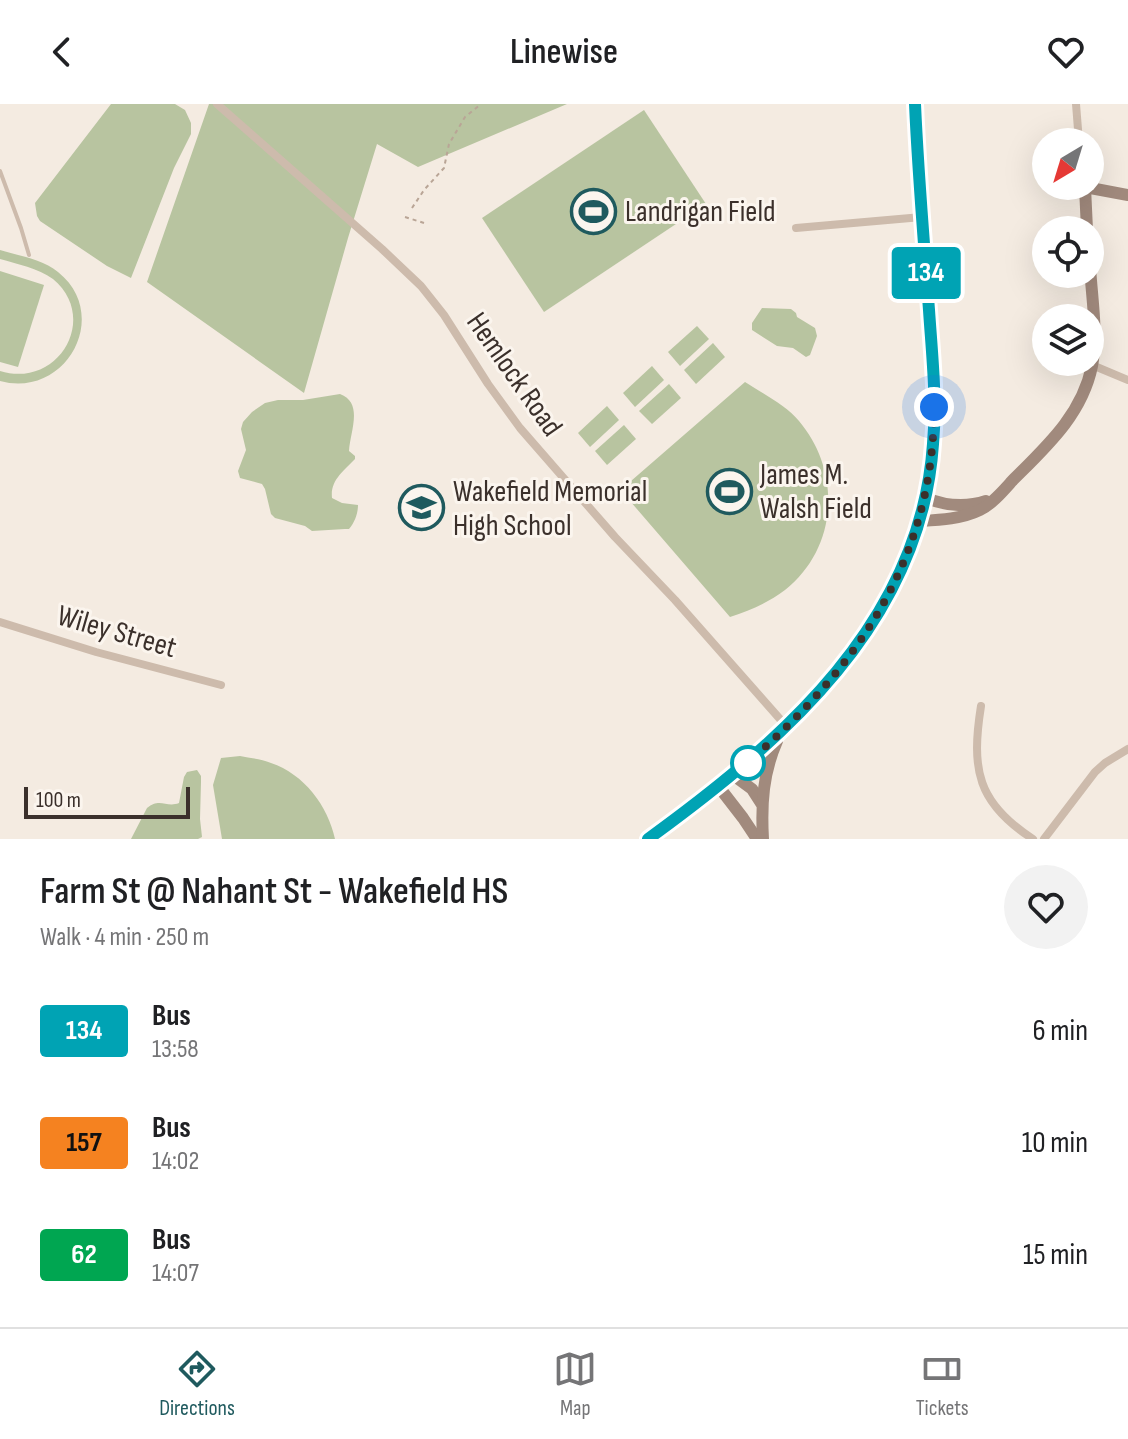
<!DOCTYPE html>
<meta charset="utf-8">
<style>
:root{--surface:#fff;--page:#f2f2f2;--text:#202124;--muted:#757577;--line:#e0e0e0;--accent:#1f5a5e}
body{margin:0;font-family:"Sofia Sans Condensed",sans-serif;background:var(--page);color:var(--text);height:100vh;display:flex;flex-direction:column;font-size:30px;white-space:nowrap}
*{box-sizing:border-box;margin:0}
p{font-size:26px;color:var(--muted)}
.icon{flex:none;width:44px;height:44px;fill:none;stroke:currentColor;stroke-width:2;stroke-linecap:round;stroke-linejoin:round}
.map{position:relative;height:735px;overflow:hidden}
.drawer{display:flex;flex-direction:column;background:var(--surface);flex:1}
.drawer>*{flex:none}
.badge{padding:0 16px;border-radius:6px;font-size:28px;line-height:52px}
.needle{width:52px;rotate:218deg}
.tools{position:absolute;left:1032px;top:24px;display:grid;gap:16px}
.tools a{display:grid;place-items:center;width:72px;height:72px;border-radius:50%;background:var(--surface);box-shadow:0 8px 32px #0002;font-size:40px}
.scale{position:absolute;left:24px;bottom:20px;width:166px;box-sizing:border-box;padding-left:8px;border:4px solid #3b302b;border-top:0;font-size:22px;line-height:28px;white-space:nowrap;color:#3b302b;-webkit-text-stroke:6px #fbf5ee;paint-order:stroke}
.you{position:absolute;width:40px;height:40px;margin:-20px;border:6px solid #fff;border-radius:50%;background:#1a73e8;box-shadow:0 0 0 12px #1a73e833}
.map>.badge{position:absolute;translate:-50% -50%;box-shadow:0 0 0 4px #fff}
.round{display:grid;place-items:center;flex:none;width:84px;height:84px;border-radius:42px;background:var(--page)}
.overview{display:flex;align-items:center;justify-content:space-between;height:136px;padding:0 40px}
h1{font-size:38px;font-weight:600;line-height:60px}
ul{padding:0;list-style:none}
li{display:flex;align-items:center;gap:24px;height:112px;padding:0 40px}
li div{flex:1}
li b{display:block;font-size:30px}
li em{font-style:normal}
li .badge{min-width:88px;font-weight:700;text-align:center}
header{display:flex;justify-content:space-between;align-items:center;height:104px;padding:0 40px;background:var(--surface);font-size:36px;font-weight:600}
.tabs{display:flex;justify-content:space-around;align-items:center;height:112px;border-top:2px solid var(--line);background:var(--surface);font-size:22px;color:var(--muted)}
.tabs a{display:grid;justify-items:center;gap:4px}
.tabs .on{color:var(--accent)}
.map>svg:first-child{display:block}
.green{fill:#b8c4a0}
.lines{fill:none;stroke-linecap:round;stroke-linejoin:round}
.path{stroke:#b9a596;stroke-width:2;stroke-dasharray:4 4;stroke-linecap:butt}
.lane{stroke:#cdbbac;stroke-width:4}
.street{stroke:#cdbbac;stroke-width:8}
.secondary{stroke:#a18a7d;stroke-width:12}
.line-casing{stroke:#fff;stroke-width:18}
.line{stroke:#00a3b4;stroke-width:12}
.walk{stroke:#3b302b;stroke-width:8;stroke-dasharray:0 14.4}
.stop-dot{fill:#fff;stroke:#00a3b4;stroke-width:4}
.labels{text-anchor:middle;stroke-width:6;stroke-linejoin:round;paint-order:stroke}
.poi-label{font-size:30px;fill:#3b302b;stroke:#fbf5ee;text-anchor:start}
.street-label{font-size:30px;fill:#3b302b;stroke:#fbf5ee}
</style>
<header><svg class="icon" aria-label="back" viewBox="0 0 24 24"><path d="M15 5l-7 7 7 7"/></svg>Linewise<svg class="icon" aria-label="heart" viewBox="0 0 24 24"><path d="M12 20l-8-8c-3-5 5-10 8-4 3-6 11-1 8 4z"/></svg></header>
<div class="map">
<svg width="1128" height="735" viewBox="0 0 1128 735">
<rect width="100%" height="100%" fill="#f4ebe1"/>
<g class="green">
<path d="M111,0H175L185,6L191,19V30L174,64L131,174L107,162L40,117L37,112L35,99Z"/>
<path d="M209,0H567L418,63L377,40L348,134L304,289L147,178Z"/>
<path d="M644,6L706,100L544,208L482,114Z"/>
<path d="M0,146C19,152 42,155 58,168C112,211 66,295 0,277V267C58,285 100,214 53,175C38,164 17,160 0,155Z"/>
<path d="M0,167L44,181L18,263L0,258Z"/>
<path d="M762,204L791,205L796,209L797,213L815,224L817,232L810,251L806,253L793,244L777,242L752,226V219Z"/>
<path d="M697,222L709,235L680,262L668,248Z"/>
<path d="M713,239L725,253L696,280L684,266Z"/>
<path d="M652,262L664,276L635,303L623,289Z"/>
<path d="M745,278C762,289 786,301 799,317C842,368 838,444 785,486C768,499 750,506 730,513L630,397L631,377Z"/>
<path d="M669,280L681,294L652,320L639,307Z"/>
<path d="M340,290C364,299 350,328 349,347L355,352V355C344,367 330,376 332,394L342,399L358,401C358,409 355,418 349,425H345L312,427L305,422L275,414L271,410L265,385L262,380L240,374L238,367L246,346L241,325L243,318L252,308L265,299L278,296H303Z"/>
<path d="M607,302L619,316L590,343L578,329Z"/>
<path d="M624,321L636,335L607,361L595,347Z"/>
<path d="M240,652C250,654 261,655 271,659C304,670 328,702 335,735H222L213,681L221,654Z"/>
<path d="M197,666L201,672V678L200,715L202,733L198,735H131L147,704C160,693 166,704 179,699L184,673L187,668Z"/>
</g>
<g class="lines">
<g class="path">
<path d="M412,104L424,86L444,64L449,40L465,13L481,0"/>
<path d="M405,113L424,119"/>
</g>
<path class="lane" d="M0,67L21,124L29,151"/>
<g class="street">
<path d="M217,0L382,145L421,182L444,211L488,280L520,324L615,433L675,496L787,623"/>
<path d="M1076,0L1079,38"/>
<path d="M796,124L922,113"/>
<path d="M1092,261L1128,276"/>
<path d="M0,518L96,548L221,581"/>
<path d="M981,602C971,665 977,699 1033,735"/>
<path d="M1044,735L1095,668L1105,659L1128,645"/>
</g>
<g class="secondary">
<path d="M1087,126L1085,83L1128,91"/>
<path d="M926,394C946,402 965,404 986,397"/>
<path d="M920,417C939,416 962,415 980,406C992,400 1003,387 1012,377C1046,343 1082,311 1092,262C1098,230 1092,196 1090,163"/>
<path d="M733,671L752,685L761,699"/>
<path d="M719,683L743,714L757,735"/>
<path d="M648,735C783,637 921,518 933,340C937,293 932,246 928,200C924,133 919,67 915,0"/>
<path d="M763,735C761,700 763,669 777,637"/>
</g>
</g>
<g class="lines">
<defs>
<path id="line" d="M648,735C783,637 921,518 933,340C937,295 932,251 929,206C924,138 918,69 915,0"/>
</defs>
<use href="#line" class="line-casing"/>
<use href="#line" class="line"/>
<path class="walk" d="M748,659L746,660C857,564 934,455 934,303"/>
</g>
<defs>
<symbol id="stadium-ring" viewBox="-11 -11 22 22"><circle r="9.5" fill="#fbf5ee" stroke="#1f5a5e" stroke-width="1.5"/><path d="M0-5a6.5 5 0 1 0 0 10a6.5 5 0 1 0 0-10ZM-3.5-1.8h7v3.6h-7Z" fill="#1f5a5e"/></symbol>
<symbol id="school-ring" viewBox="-11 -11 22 22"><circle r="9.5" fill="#fbf5ee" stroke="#1f5a5e" stroke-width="1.5"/><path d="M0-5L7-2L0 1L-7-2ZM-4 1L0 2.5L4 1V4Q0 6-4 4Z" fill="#1f5a5e"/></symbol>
</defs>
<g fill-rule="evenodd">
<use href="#stadium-ring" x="568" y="82" width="51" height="51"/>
<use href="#stadium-ring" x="704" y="362" width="51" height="51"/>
<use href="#school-ring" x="396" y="378" width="51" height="51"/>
</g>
<circle class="stop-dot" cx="748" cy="659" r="16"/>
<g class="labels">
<g class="poi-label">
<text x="625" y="117">Landrigan Field</text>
<text x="760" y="380">James M.<tspan x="760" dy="34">Walsh Field</tspan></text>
<text x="453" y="397">Wakefield Memorial<tspan x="453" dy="34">High School</tspan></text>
</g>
<g class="street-label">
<text transform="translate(515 270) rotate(55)" y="10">Hemlock Road</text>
<text transform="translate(117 527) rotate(16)" y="10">Wiley Street</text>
</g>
</g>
</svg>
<div class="tools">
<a><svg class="needle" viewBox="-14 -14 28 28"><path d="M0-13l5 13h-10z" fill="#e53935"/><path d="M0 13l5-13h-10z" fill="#757577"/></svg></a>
<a><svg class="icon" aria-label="locate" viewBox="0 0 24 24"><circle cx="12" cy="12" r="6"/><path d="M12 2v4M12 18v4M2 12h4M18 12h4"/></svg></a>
<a><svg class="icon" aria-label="layers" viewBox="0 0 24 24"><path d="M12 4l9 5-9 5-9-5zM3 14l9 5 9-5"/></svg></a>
</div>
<div class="scale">100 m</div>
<div class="you" style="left:934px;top:303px"></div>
<b class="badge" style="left:926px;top:169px;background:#00a3b4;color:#fff">134</b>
</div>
<section class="drawer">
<div class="overview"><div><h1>Farm St @ Nahant St - Wakefield HS</h1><p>Walk · 4 min · 250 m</p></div><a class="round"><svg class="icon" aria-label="heart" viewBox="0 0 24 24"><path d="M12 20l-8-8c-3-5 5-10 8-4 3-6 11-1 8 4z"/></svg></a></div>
<ul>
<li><span class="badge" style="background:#00a3b4;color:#fff">134</span><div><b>Bus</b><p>13:58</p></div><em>6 min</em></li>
<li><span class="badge" style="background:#f58220;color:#111">157</span><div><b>Bus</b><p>14:02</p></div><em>10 min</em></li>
<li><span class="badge" style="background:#00a651;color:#fff">62</span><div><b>Bus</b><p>14:07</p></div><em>15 min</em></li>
</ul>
</section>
<nav class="tabs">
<a class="on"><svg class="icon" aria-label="directions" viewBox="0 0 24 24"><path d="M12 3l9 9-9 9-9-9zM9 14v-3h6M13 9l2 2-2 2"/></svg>Directions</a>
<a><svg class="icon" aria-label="map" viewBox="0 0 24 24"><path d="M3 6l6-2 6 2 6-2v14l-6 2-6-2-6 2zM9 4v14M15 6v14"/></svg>Map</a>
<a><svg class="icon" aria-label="tickets" viewBox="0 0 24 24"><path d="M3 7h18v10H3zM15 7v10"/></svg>Tickets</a>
</nav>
